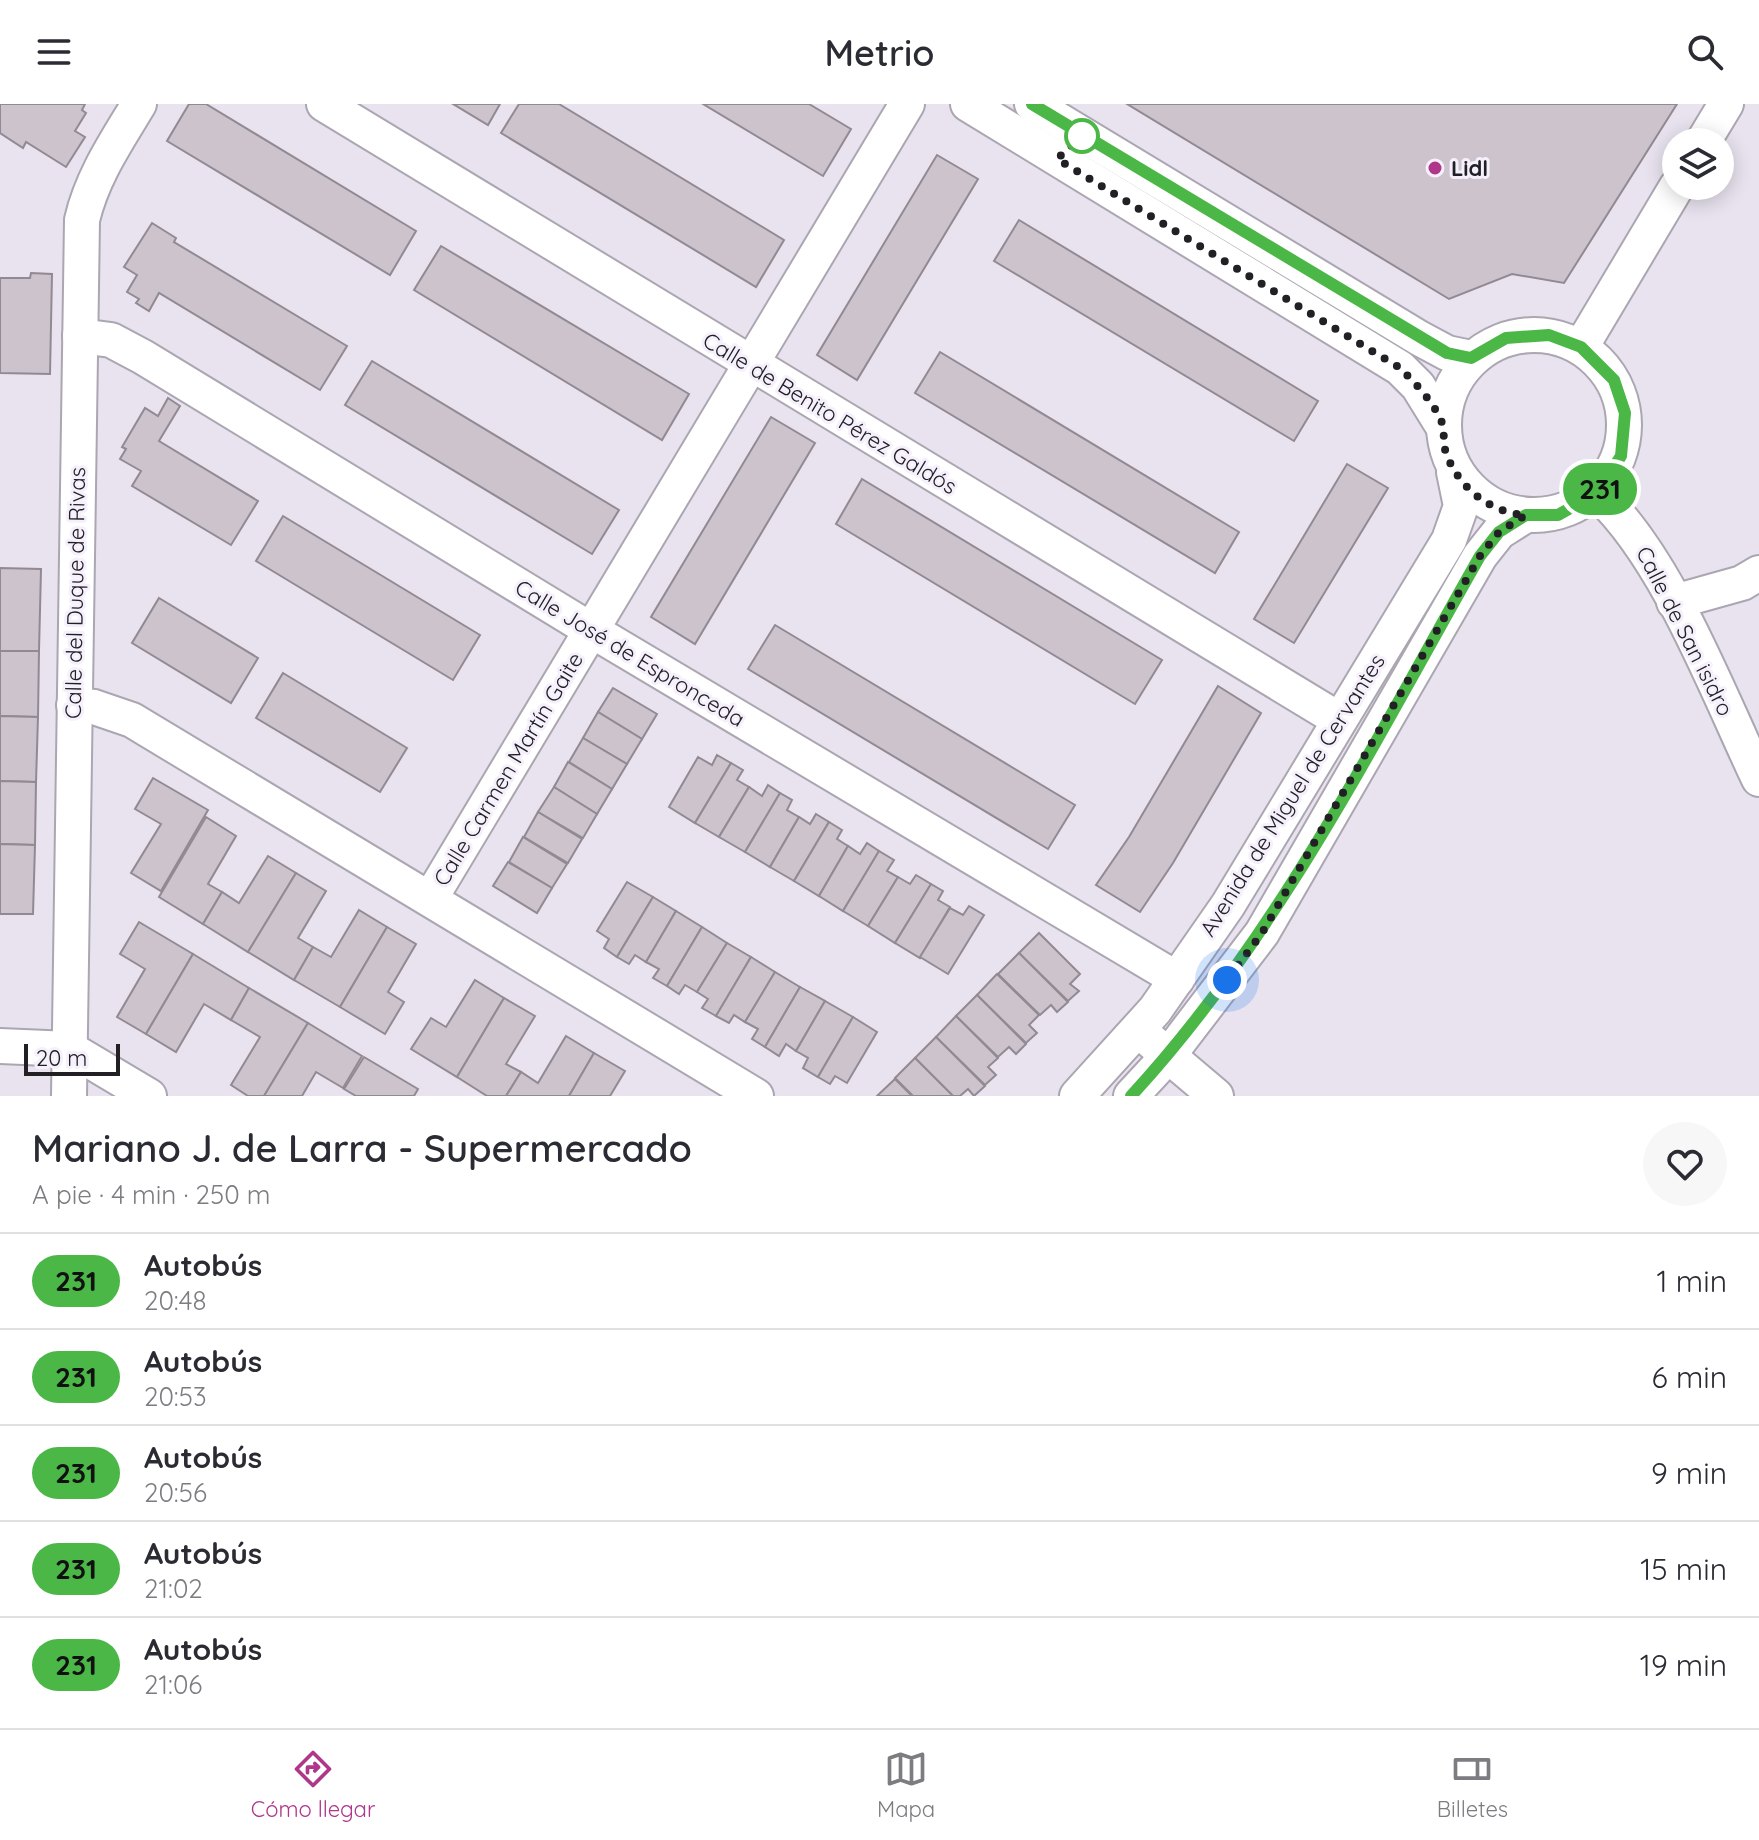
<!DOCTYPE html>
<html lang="es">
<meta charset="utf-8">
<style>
:root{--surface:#fff;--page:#f7f7f7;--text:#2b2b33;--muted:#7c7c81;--line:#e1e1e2;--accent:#b0368a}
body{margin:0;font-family:Quicksand,sans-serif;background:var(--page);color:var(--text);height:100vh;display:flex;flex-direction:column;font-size:30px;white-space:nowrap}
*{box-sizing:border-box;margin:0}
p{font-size:26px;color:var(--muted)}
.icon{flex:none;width:44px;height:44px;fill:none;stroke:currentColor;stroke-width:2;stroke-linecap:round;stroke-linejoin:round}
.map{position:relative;height:992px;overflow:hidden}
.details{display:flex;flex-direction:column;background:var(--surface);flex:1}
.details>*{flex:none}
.badge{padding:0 16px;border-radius:26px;font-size:28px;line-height:52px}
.buttons{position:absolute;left:1662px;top:24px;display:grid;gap:16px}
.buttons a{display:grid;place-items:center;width:72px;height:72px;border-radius:50%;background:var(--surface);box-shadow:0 4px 20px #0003;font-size:40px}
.scale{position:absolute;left:24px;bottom:20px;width:96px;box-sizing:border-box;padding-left:8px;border:4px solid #222025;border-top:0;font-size:22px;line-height:28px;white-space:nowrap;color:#222025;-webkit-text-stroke:6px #f5f0fc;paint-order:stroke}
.you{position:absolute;width:40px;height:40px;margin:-20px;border:6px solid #fff;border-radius:50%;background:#1a73e8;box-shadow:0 0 0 12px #1a73e833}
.map>.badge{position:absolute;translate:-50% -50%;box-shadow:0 0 0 4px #fff}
.round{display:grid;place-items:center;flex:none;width:84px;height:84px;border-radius:42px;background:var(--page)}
.head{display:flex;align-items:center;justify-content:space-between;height:136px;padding:0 32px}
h1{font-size:38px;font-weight:600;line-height:60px}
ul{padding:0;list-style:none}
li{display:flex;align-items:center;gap:24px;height:96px;padding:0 32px;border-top:2px solid var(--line)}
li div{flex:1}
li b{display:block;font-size:30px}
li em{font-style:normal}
li .badge{min-width:88px;font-weight:700;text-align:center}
header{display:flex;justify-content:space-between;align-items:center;height:104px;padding:0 32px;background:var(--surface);font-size:36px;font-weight:600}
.tabs{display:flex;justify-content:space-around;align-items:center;height:112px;border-top:2px solid var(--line);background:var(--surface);font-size:22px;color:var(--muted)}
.tabs a{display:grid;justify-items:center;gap:4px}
.tabs .selected{color:var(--accent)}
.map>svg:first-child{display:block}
.building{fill:#ccc3cd;stroke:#928a93;stroke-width:2}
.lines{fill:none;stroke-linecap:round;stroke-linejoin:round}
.street-casing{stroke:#aba6b1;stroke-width:38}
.street{stroke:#fff;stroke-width:34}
.line-casing{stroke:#fff;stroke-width:18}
.line{stroke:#4ab747;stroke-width:12}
.walk{stroke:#222025;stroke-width:8;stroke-dasharray:0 14.4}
.stop-dot{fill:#fff;stroke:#4ab747;stroke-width:4}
.poi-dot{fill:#b0368a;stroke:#f5f0fc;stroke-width:3}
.labels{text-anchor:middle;stroke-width:6;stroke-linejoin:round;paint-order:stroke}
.poi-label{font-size:22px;font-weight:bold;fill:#222025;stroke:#f5f0fc;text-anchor:start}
.street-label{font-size:22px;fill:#222025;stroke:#f5f0fc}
</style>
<header><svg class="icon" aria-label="menu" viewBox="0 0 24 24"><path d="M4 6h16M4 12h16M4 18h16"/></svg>Metrio<svg class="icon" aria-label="search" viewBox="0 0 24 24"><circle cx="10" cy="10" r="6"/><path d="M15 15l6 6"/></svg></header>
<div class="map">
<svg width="1759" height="992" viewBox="0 0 1759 992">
<rect width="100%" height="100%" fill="#e8e3ef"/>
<g class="building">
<path d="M0,0H85L82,6L86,9L75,27L85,33L66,63L26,38L23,44L0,29Z"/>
<path d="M189,0H206L416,127L390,171L167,37Z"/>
<path d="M453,0H500L488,21Z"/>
<path d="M519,0H559L784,136L756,183L501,29Z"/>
<path d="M703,0H809L851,25L823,72Z"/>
<path d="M1127,0H1677L1564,179L1512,170L1449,195Z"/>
<path d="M937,51L978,75L857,276L817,251Z"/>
<path d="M1019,116L1318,297L1294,337L994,157Z"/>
<path d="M152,119L176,134L174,138L347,242L320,286L159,189L149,207L136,199L139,195L127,188L137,171L124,163Z"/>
<path d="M441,142L689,290L662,336L414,186Z"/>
<path d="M31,169L52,170L50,270L0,269V174H30Z"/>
<path d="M940,248L1239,428L1215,469L915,289Z"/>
<path d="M372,257L619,406L592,450L345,301Z"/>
<path d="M168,294L180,302L159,337L258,397L231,441L132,382L141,367L120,355L126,345L122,343L145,304L158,312Z"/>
<path d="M771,313L815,339L695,540L651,513Z"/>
<path d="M1347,360L1388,384L1294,539L1254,515Z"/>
<path d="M862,375L1162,556L1135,600L836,420Z"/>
<path d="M283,412L480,531L453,576L256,457Z"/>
<path d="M0,464L41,465L39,547H0Z"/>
<path d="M159,494L258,554L231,599L132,539Z"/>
<path d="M775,521L1075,701L1048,745L748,565Z"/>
<path d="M0,547H39L38,613L0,612Z"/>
<path d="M283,569L407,644L380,688L256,614Z"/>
<path d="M1218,582L1261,609L1173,759L1140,808L1096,781L1129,733Z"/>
<path d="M613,584L657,610L642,635L598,608Z"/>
<path d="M598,608L642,635L627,660L583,634Z"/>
<path d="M0,612L38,613L36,678L0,677Z"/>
<path d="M583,634L627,660L612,685L569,658Z"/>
<path d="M717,651L731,659L695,719L669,703L698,653L712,661Z"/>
<path d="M568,658L612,685L597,710L554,683Z"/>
<path d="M731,659L743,666L737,676L749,683L719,733L695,719Z"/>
<path d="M153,674L208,706L161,787L131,769L161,720L135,705Z"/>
<path d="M0,677L36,678L35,741L0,740Z"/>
<path d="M768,681L780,689L745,748L719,733L749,683L762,692Z"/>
<path d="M554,683L597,710L583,734L538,708Z"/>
<path d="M780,689L792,696L787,706L799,713L770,763L745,748Z"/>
<path d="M538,708L582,735L568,759L524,733Z"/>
<path d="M816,710L829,718L794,777L770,763L799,713L810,720Z"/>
<path d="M206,713L236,732L208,780L222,788L203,820L159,793Z"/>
<path d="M829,718L842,726L837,735L848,742L819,792L794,777Z"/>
<path d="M523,733L567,760L552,784L509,758Z"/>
<path d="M867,739L879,747L843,807L819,792L848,742L860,750Z"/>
<path d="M0,740L35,741L33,810H0Z"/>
<path d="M879,747L894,756L887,767L898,773L868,822L843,807Z"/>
<path d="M268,752L296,769L248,848L203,820L222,788L239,799Z"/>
<path d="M508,758L552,784L537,809L493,782Z"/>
<path d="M296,769L326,787L298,834L313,843L294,876L248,848Z"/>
<path d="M916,771L931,780L895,839L868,822L898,773L910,780Z"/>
<path d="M627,778L653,793L617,853L604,844L609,835L597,827Z"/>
<path d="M931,780L943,787L938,796L950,803L920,854L895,839Z"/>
<path d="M653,793L676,807L646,858L635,851L629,860L617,853Z"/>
<path d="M969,802L984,811L948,870L920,853L950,804L963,811Z"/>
<path d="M359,806L387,823L340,903L294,876L313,843L331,853Z"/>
<path d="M676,807L702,823L667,882L653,874L659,865L646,858Z"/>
<path d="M139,818L193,850L146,930L117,913L145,865L120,850Z"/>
<path d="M387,823L416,840L388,888L404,898L385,930L340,903Z"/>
<path d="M702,823L727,839L697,888L685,881L679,890L667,882Z"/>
<path d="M1039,829L1080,870L1070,880L1079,887L1068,897L1019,849Z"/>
<path d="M727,839L751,853L716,912L702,904L708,895L697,888Z"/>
<path d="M1019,849L1068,898L1057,908L1051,901L1040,911L998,870Z"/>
<path d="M193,850L249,884L231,916L204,900L176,948L146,930Z"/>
<path d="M751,853L775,868L745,918L734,911L729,919L716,912Z"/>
<path d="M775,868L800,883L765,943L752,935L758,925L745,918Z"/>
<path d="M997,870L1039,911L1029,921L1037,929L1026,939L977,891Z"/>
<path d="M475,876L504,894L457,973L411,945L431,914L446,923Z"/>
<path d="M800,883L825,897L796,947L786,940L779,952L765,943Z"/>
<path d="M249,884L308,919L264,992H248L231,981L260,933L231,916Z"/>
<path d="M977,891L1026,940L1016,950L1009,943L998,953L956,912Z"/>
<path d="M504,894L535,912L506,960L521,968L506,992H487L457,973Z"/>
<path d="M825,897L853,913L818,973L803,964L808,954L796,947Z"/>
<path d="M956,912L998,954L988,963L996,971L985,981L936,933Z"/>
<path d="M853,913L877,928L847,979L835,972L830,980L818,973Z"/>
<path d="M308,919L362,952L343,984L316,968L302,992H264Z"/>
<path d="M566,932L594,949L569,992H506L521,968L538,979Z"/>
<path d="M936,933L985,982L974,992L968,985L960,992H953L915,954Z"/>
<path d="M594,949L625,967L610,992H569Z"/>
<path d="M364,953L418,985L414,992H356L344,985Z"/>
<path d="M915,954L953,992H913L895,974Z"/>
<path d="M895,975L912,992H877Z"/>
</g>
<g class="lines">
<defs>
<g id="street">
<path d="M324,0L1338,615"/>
<path d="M968,0L1400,264L1418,282L1444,324"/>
<path d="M1032,0L1419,234L1447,249L1471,254"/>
<path d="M1703,38L1726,0"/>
<circle cx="1534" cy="321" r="90"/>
<path d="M80,232L111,236L143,253L591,526L1177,875"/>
<path d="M1581,243L1677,82"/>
<path d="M1597,389C1667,453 1717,587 1759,675"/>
<path d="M1674,498L1742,479L1759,469"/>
<path d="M74,601L94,603L132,616L756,992"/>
<path d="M430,795L907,0"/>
<path d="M1151,937L1216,992"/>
<path d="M0,942L70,945L149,992"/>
<path d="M69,992L82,116C92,73 116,38 139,0"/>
<path d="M1077,992L1155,906L1228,801L1449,436L1461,402L1454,368"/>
<path d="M1131,992L1168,952L1262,829L1480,452L1499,428L1526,411"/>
</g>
</defs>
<use href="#street" class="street-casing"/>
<use href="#street" class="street"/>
</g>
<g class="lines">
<defs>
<path id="line" d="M1032,0L1447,249L1471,254L1506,234L1549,231L1581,243L1614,276L1625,309L1621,352L1597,389L1558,411H1526L1499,428L1480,452C1374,638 1277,834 1131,992"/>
</defs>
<use href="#line" class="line-casing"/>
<use href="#line" class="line"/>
<path class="walk" d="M1082,32L1057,55L1400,264C1416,280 1438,302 1444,325C1445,329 1443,333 1443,337C1450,376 1486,409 1526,411L1499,428L1480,452L1262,829L1227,876"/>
</g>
<circle class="stop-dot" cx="1082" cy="32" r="16"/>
<circle class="poi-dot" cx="1435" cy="64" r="8"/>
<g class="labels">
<g class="poi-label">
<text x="1451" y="72">Lidl</text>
</g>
<g class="street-label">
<text transform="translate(830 309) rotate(31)" y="8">Calle de Benito Pérez Galdós</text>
<text transform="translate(75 489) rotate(-89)" y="8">Calle del Duque de Rivas</text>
<text transform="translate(1685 527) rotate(63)" y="8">Calle de San isidro</text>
<text transform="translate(630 549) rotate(31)" y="8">Calle José de Espronceda</text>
<text transform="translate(508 665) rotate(-59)" y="8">Calle Carmen Martín Gaite</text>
<text transform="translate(1292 691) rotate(-58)" y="8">Avenida de Miguel de Cervantes</text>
</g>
</g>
</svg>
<div class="buttons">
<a><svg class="icon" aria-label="layers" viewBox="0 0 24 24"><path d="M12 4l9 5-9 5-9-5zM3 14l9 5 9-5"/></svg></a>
</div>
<div class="scale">20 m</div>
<div class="you" style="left:1227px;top:876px"></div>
<b class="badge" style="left:1600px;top:385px;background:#4ab747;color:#111">231</b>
</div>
<section class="details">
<div class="head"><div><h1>Mariano J. de Larra - Supermercado</h1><p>A pie · 4 min · 250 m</p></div><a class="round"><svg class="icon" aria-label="heart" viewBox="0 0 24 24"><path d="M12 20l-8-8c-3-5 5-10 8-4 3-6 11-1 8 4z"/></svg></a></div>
<ul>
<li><span class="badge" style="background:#4ab747;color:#111">231</span><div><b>Autobús</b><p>20:48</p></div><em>1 min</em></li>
<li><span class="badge" style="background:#4ab747;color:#111">231</span><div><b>Autobús</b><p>20:53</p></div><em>6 min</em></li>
<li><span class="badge" style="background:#4ab747;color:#111">231</span><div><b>Autobús</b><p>20:56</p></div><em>9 min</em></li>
<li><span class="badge" style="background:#4ab747;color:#111">231</span><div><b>Autobús</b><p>21:02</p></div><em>15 min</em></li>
<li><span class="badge" style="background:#4ab747;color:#111">231</span><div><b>Autobús</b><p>21:06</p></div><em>19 min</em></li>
</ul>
</section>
<nav class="tabs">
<a class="selected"><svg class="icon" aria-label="directions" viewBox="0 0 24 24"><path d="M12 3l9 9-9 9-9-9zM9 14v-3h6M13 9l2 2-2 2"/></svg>Cómo llegar</a>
<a><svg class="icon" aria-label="map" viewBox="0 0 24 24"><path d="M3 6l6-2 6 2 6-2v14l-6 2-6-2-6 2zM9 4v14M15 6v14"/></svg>Mapa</a>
<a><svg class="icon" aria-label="tickets" viewBox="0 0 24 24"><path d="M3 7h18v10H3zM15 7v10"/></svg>Billetes</a>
</nav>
